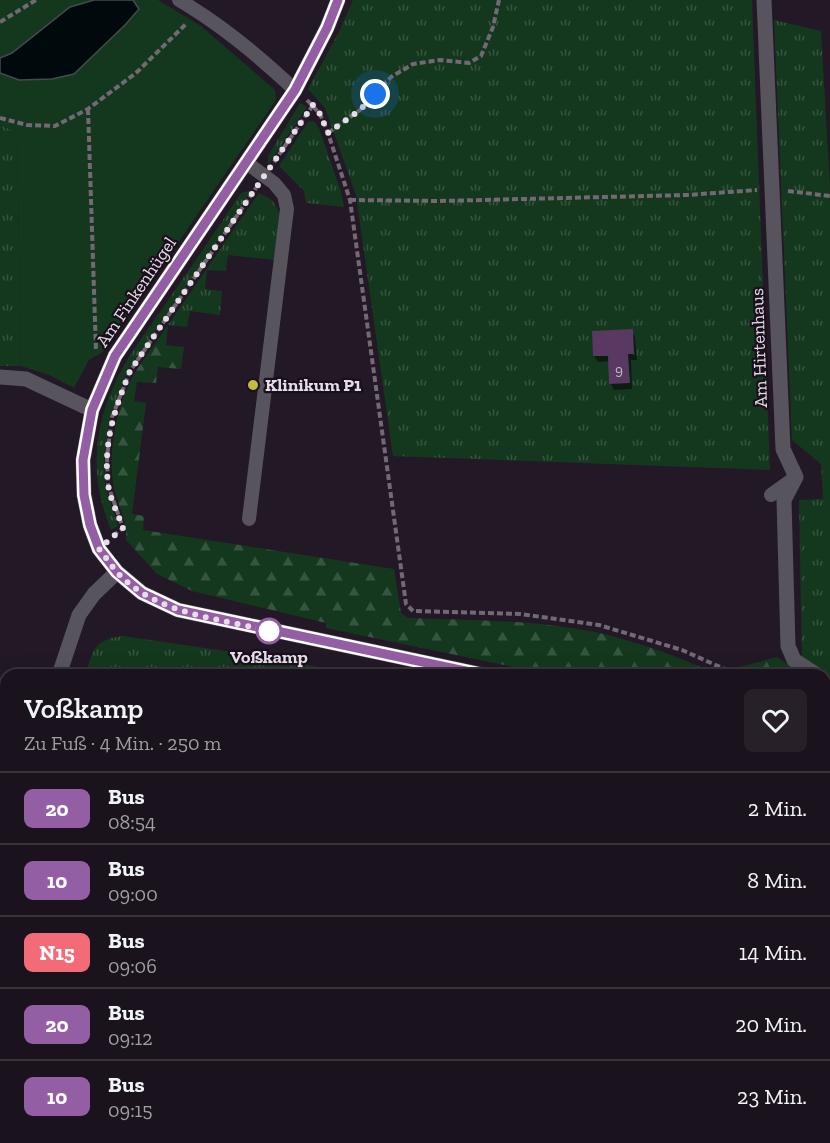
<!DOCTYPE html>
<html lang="de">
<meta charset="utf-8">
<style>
:root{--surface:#1a121c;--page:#272029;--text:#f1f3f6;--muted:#9f9ea3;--line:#38323b}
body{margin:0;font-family:"Zilla Slab",serif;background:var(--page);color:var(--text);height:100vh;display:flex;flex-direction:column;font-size:22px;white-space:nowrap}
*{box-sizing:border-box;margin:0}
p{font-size:20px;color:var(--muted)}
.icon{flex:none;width:33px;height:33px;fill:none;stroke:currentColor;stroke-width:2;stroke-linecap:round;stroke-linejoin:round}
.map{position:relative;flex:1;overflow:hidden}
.drawer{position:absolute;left:0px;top:669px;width:831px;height:474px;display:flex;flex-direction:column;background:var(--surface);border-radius:18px 18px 0 0;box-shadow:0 6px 24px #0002,0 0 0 2px var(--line)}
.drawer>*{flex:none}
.badge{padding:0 12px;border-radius:9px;font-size:21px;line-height:39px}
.you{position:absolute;width:30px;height:30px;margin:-15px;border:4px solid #fff;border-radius:50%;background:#1a73e8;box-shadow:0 0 0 9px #1a73e833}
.map>.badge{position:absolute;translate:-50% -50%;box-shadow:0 0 0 3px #fff}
.round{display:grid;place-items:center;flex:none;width:63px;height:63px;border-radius:9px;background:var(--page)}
.summary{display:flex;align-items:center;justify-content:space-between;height:102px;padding:0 24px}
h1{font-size:28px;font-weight:600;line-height:45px}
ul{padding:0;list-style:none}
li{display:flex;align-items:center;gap:18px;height:72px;padding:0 24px;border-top:2px solid var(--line)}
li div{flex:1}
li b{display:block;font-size:22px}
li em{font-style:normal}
li .badge{min-width:66px;font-weight:700;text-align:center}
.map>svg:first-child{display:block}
.grass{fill:url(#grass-tufts)}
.forest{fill:url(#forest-firs)}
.green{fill:#14381e}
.water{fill:#000a0c;stroke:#454a4e;stroke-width:1.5}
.shadow{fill:#0007}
.building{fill:#593861}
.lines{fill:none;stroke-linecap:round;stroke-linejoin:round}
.path{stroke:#726975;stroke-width:4;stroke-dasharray:6 3;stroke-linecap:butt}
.lane{stroke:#57545d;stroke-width:14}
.street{stroke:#57545d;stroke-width:15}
.line-casing{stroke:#fff;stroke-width:14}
.line{stroke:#945ea4;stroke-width:9}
.walk{stroke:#e6dee7;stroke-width:6;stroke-dasharray:0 10.8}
.poi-dot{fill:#c3bd3f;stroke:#1a0f1c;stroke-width:2}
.stop-dot{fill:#fff;stroke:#945ea4;stroke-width:3}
.labels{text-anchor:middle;stroke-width:4.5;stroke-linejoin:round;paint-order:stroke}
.number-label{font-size:15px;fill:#c3b4c6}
.street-label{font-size:18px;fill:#e6dee7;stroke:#1a0f1c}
.poi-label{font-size:18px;font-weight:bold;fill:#e6dee7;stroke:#1a0f1c;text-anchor:start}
.stop-label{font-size:18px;font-weight:bold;fill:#e6dee7;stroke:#1a0f1c}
</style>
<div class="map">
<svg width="830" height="1143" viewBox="0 0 830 1143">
<defs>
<pattern id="grass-tufts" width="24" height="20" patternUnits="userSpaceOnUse" patternTransform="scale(1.5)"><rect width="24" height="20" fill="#14381e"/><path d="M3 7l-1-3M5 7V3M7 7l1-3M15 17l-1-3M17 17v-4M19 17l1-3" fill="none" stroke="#36543f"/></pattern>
<pattern id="forest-firs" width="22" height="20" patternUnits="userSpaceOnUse" patternTransform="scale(1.5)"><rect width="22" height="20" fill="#14381e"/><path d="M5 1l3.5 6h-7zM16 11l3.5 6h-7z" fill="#36543f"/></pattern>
</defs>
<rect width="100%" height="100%" fill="#231826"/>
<g class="grass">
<path d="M353,0H752L770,470L393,456L356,195L325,108L308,89L339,32Z"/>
<path d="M774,20L821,31L830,188V678L802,659L799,500L823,499L821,464L792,440Z"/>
<path d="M300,103L307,107L268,165V156Z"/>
<path d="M314,121L319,128L341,192L344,207L306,203L304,191L279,166L308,122Z"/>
<path d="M0,125L17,132L21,366H0Z"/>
<path d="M252,190L127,371L110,416L104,456L105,486L118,526L111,530C87,473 94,417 125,364C138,341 154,321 169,299C193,264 217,229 241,193Z"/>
<path d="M259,193L272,200L280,213L274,260L228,255L226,271L207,270L205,289L222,291L220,315L190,311L187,327L168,325Z"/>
<path d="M123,636L274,658L354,675H85C94,649 93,640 123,636Z"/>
</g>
<g class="forest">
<path d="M168,325L166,345L184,347L181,369L158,367L156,383L137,382L134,401L146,403L132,514L144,516L143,530L394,569L401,613L408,618C471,620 533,620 595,632C637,641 681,658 720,675H552L326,628V623L192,591L157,574L126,540C128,519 115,502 113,482C108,447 118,401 136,371C146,355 158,340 168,325Z"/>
<path d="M777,657L804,675H753L740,667Z"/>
</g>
<g class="green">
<path d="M0,0H158L201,26L275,90L276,100L103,352L89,360L74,388L49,375L21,366L17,132L0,125Z"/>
<path d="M825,812L830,814V1143H734L733,1137H825Z"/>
</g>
<g class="water">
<path d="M94,0H133L139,9L126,24L74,74L52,79L19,80L0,73V58L12,53L70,7Z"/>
<path d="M825,850H830V943L825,947Z"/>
</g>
<g class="shadow">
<path d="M632,331L635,337L637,360H631L632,389L614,390L611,384L610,361L598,362L594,356Z"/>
<path d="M0,768H4L6,772V833H0Z"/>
<rect x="0" y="846" width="6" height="66"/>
<path d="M0,928H6V982L5,963H0Z"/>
<rect x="0" y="1011" width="6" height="35"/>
<path d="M139,1137H196L197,1143H140Z"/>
<path d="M257,1137H298L299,1143H258Z"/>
<path d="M655,1137H685V1141H657Z"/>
</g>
<g class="building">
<path d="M633,329L634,354H628L630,383L609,384L608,356H593L592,331Z"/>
<path d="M0,767H5V823L0,824Z"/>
<rect x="0" y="845" width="6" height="58"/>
<path d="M0,926L6,927V980H3V953H0Z"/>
<rect x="0" y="1009" width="6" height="28"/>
<rect x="35" y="1137" width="21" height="6"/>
<path d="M138,1137H193L194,1143H139Z"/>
<path d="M255,1137H295L296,1143H256Z"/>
<path d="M362,1137H406L407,1143H363Z"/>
<path d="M498,1137H524L525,1143H499Z"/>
</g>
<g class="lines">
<g class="path">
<path d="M0,22L36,0"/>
<path d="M307,100L320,114L328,133L350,200L406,604L413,611L520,614L599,625L682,650L738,675"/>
<path d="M88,109L96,351"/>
<path d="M0,118L27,125L55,126L88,109L136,73L187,23"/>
<path d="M328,133L360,110L391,77L413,64L440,60L469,63L481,56L493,27L499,0"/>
<path d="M274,162L313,105"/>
<path d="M788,191L830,196"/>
<path d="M350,200L440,201L687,195L757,190"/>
<path d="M113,536L123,528L108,485L107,457L112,417L130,371L256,188"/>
<path d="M825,731L830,734"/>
<path d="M825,823L830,822"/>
<path d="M825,1008L830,1007"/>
<path d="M825,1124L830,1108"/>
<path d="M429,1137V1143"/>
<path d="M545,1137V1143"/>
<path d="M211,1143V1137"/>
<path d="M317,1143L318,1137"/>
<path d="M824,1143V1137"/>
</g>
<g class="lane">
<path d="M179,0C222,25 259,56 295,90"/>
<path d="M247,163L274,183L284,195L287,209L249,519"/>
<path d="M771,495L796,477"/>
</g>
<g class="street">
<path d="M338,0L327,28L295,90L115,356L92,410L83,460L84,495L90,525L99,549L117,572L142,593L178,610L484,675"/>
<path d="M764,0L783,449L796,477L784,500L788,646L794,660L817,675"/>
<path d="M0,377L26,379L92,410"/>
<path d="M59,675L79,615L94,594L117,572"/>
<path d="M0,734H6"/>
<path d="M825,770L830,773"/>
<path d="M100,1137L101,1143"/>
<path d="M631,1137V1143"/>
</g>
</g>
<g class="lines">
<defs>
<path id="line" d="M338,0L327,28L295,90L115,356L92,410L83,460L84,495L90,525L99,549L117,572L142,593L178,610L484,675"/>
</defs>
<use href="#line" class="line-casing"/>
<use href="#line" class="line"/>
<path class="walk" d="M269,631C217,618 154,614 116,571C110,564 105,556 99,549L123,528C118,514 110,499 108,484C103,442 115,409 130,371L313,105L320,114L328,133L360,110L375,94"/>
</g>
<circle class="poi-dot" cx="253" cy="385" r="6"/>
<circle class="stop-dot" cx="269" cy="631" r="12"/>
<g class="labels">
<g class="number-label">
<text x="619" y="375">9</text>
</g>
<g class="street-label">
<text transform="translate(136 292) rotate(-56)" y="6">Am Finkenhügel</text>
<text transform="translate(759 348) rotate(-92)" y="6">Am Hirtenhaus</text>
</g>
<g class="poi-label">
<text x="265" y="391">Klinikum P1</text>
</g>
<g class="stop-label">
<text x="269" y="663">Voßkamp</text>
</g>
</g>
</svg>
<div class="you" style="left:375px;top:94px"></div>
<section class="drawer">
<div class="summary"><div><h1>Voßkamp</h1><p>Zu Fuß · 4 Min. · 250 m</p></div><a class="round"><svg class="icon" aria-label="heart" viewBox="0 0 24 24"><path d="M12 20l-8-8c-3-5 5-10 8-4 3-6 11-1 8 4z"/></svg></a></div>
<ul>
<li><span class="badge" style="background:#945ea4;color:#fff">20</span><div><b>Bus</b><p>08:54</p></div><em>2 Min.</em></li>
<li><span class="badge" style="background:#945ea4;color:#fff">10</span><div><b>Bus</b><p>09:00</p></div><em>8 Min.</em></li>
<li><span class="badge" style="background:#f46b78;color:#fff">N15</span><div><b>Bus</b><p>09:06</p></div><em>14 Min.</em></li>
<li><span class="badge" style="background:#945ea4;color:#fff">20</span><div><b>Bus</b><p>09:12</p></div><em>20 Min.</em></li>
<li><span class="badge" style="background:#945ea4;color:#fff">10</span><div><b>Bus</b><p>09:15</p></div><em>23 Min.</em></li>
</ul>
</section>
</div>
